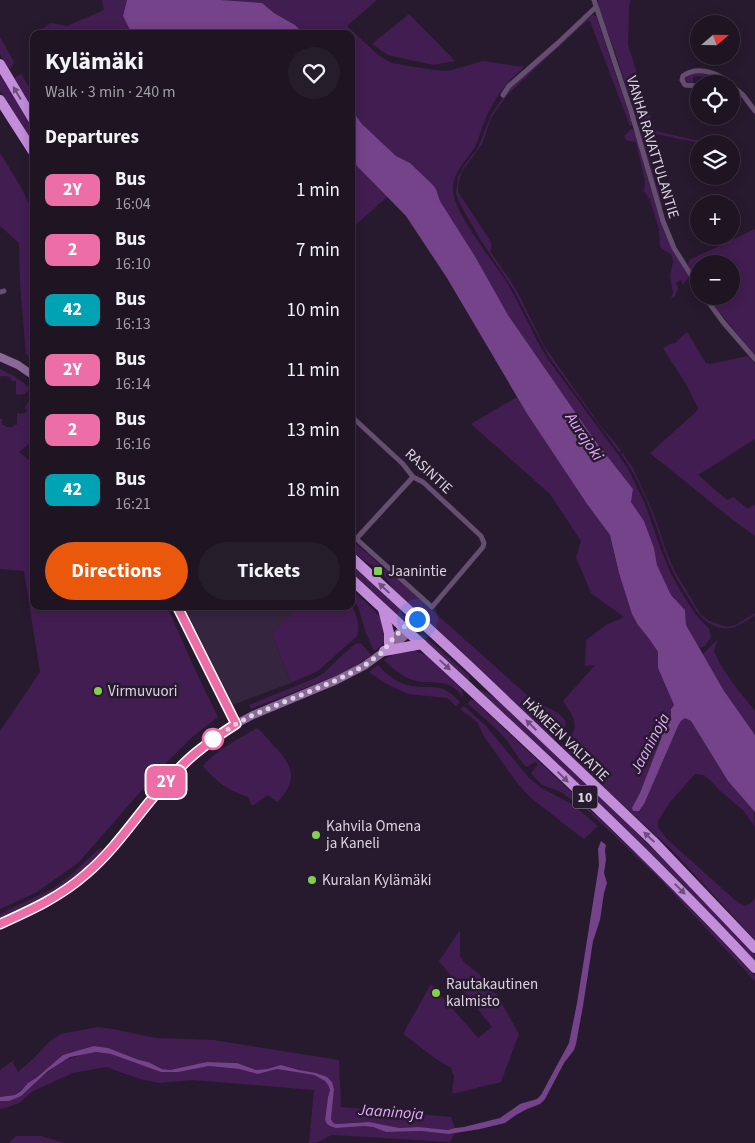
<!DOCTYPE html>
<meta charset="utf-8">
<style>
:root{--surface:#1e1422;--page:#261d2a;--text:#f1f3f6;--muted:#a19ea5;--line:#3c3340;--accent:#ea580c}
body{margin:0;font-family:"Source Sans 3",sans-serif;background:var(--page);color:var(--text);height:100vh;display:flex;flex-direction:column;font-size:19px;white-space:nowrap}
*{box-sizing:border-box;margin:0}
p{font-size:16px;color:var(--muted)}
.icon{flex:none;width:28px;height:28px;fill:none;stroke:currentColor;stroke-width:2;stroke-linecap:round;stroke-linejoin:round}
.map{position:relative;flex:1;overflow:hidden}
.details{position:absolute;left:30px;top:30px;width:325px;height:580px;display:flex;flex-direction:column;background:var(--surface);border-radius:10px;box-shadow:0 2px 12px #0003,0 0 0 1px var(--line)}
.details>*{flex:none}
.badge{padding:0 10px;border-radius:8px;font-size:18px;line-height:32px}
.needle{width:32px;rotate:70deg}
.fabs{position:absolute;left:690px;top:15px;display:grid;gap:10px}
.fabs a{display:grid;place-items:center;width:50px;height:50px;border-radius:50%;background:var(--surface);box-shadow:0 2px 12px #0003,0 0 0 1px var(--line);font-size:25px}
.you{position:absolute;width:25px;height:25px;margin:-12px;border:4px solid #fff;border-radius:50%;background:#1a73e8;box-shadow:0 0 0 8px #1a73e833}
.map>.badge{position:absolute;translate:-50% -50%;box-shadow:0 0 0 2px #fff}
h2{padding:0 15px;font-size:19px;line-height:45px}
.round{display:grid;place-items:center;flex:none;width:52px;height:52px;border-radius:26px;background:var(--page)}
.overview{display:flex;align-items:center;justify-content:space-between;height:85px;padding:0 15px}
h1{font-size:24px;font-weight:700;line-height:38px}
.primary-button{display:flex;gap:10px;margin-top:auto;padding:10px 15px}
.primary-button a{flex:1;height:58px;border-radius:30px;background:var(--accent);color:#fff;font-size:20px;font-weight:700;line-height:58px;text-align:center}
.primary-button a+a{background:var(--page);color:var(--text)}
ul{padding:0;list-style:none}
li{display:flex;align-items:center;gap:15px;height:60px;padding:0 15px}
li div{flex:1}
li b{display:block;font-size:19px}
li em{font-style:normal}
li .badge{min-width:55px;font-weight:700;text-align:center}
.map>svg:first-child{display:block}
.built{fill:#36253e}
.green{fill:#421d51}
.water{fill:#744389}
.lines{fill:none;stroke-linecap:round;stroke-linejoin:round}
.street{stroke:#644f6e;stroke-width:5}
.secondary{stroke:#8a6999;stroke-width:8}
.highway{stroke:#c28eda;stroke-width:10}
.oneway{fill:#6d4e7b}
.line-casing{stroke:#fff;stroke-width:11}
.line{stroke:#ed6ea7;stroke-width:8}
.walk{stroke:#dcd3e0;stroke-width:5;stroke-dasharray:0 9}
.poi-dot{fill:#83d04f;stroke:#281a2e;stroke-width:2}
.stop-dot{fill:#fff;stroke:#ed6ea7;stroke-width:2.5}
.labels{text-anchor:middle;stroke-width:5;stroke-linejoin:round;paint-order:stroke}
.shield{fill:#281a2e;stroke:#a69cab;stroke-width:1}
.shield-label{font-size:14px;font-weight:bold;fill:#dcd3e0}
.street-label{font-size:15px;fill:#dcd3e0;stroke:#281a2e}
.poi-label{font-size:15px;fill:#dcd3e0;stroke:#281a2e;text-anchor:start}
.water-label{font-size:16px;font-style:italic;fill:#e2acfb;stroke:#281a2e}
</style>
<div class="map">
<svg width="755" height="1143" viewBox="0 0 755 1143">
<rect width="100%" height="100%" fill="#281a2e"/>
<path class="built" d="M184,606H298L272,634L291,683L232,705Z"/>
<g class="green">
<path d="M102,0H127L123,16L132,34H34V46L29,37L51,23L67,26L104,10Z"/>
<path d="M221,0H377L347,26L379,56L392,63L408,66L443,71L452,70L483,61L524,67C518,73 510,79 505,86C497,96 489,110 484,122C481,130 479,139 475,147C466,161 453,171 453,190C453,212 493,261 506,281C521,306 532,333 547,358L627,467L645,504L661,550L671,574L678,587L696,615L709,629L711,637L705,646L698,648L686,625L685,610L671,595L657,565L654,548L644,521L631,502L633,489L593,438L508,315L476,258L440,201L436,189L432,184L410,163L396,156L362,124L351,109V34H304L295,25L274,13L262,3Z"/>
<path d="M598,0H631L629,6L628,45L655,131L713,144H705L641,131L663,208H661L638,126L641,121L640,120H637L617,58L599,9Z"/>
<path d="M409,14L455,61L433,65L388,55L372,44Z"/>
<path d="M592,15L596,16L631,120L632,125L630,126L590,21H587L542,62L508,94L491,118L482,144L461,173L458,186V192L491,242V249L490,251L510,280L518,293L544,346L602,428L616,444L633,468L654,515L665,548L674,570L701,615L709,621L727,627L736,625L755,613V615C743,623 732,632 717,627C702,622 695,609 688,597C681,586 674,575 669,563C662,546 658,529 651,512C643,491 634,472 621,454L622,453L621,451L619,452L549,357L514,291V289H513L480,239L460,204L456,194L458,177L466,163L478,148L491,115L507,91L536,63Z"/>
<path d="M0,37L14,62L12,66L9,69L0,54Z"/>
<path d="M694,73C705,74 716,74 723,82L721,83L709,82L708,78L700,76L693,77V83L686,81L685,79L690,74Z"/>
<path d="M0,74L34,130V144L0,91Z"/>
<path d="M21,74L34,95V112L14,78Z"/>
<path d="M631,129L634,130C644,162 651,195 663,226C669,244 679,261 689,277L683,285L681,280L676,283L678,288L675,296L671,299L673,293L670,276L673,262L672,257L671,254L662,249L660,246L659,229L650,200L644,191L645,181L636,142C630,141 626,142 624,136Z"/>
<path d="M0,153L22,189L34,215V359H31L26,354L20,283L19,243L0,226Z"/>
<path d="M351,160L387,197L351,229Z"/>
<path d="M755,229V355L716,308L708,296H731V264H699V283L689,269L688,265L689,260Z"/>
<path d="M687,332L706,363L710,364L748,356L755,364V439L698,475L727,500L733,497L748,509L755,504V536L733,520L650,453L696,412L698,408L686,384L663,348L670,344L676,343L678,340Z"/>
<path d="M0,369C11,374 21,380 30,388C26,394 23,396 16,394V381H11V378L6,376H0Z"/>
<path d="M34,394V440L19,452L34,464V606H167L196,672L218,717L192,737L162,767L78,863L37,892L0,909V731L40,672L24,571L0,569V419H2V425H5V427H13V425H17V413C21,414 26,414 27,410L25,408L28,402Z"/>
<path d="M517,397L587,504L610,535L619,573L638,625L650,640L658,652V668L674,705L671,709V717L667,718L660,727L662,732V739L640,793L632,807L681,721L685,718L691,721L728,781L754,810L755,827L744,811L718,789L711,781L704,775L695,774L670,802L658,821V827L667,839L736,901L745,906L751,903L755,898V940L671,849L604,788L561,746C564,742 569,738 572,734C580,723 569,710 563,701L595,665L585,666L586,640L606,625L624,617L591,593L576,557L581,541L550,494L471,424Z"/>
<path d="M351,539L380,565L376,567L364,561L351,550Z"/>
<path d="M351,564L396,604L401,611L405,621H403L351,573Z"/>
<path d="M383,569L387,570L535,702C547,708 561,711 566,723L563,732L554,740L473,663L396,593L381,571Z"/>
<path d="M351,589L373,609L382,620L386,638L381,646L374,651L366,633L358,607L351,597Z"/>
<path d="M351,604C356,613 361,627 357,636L318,671L291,683L272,634L298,606H351Z"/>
<path d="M419,634L424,635L469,676L470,680L468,681L419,635Z"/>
<path d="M718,639L715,647L714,652L723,669L738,690L755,711V735L724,691L702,655Z"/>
<path d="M361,643L371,655L360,663L338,675L251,709L249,705L313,679L324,673L339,658L355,644Z"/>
<path d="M414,650L428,656L462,689L463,697C448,676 432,686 413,680C401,676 392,668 384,660L393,654Z"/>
<path d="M378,665C387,675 398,684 412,686C436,689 441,682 460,702L456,706L447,698L408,694L385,683L369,672Z"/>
<path d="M480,690L488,693L500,702C587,785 674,866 755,955V962L672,874L479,692Z"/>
<path d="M470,700H473L476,702L660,876L755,976V981L659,878L587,810L559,791L542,785L531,773L538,764L535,762L527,767C518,759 511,745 503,736C492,724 479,714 468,704Z"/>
<path d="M464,706L486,726L529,778L540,787L573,805L598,826L584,839L564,824L530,797L518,784L485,738L477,722L460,709Z"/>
<path d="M257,728C263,733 268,739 273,745C293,765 299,780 277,802L268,795L252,806L248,797C229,791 215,781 203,766C215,751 240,738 257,728Z"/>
<path d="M100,848L103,851C77,880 37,908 0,919V914L52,889L72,874Z"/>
<path d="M460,930V956L464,962L480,975L487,987L497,995L519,1034L501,1082L452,1094L454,1076L451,1068L436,1059L406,1036L403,1034L431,984L478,1038L492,1027L439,961Z"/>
<path d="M98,1027L113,1029L156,1038L213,1040L339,1060L341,1107L451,1117L455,1128L448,1130L418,1127L400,1128L362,1122L336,1124H333L331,1119L334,1089L327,1077L281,1065L267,1069L256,1070L237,1063L228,1062H208L170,1070L162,1069L148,1062L139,1060L108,1048L94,1046L51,1065L15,1095L0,1097V1070L14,1060L13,1063L18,1072L34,1058L50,1041L61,1034Z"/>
<path d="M96,1052L111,1054L161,1072L209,1066L239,1069L258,1074L277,1069L314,1075L325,1081L328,1085L330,1090L328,1097L325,1120L330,1126H370L386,1132L421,1131L449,1134L455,1133L450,1142L333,1135C322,1138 323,1143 309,1143L314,1090L193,1080L159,1083L140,1079L106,1067L73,1073L33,1091L19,1103L5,1108L0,1109V1101C24,1100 31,1084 49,1071C65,1059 76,1055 96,1052Z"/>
<path d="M16,1136H41L64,1143H9Z"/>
</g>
<g class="water">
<path d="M127,0H221L262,3L274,13L295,25L304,34H132L123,16Z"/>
<path d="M351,109L362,124L396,156L410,163L432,184L436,189L440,201L476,258L508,315L593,438L633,489L631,502L644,521L654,548L657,565L671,595L685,610L686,625L724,691L755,735V812L728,781L691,721L685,718L681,721L678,726L644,804L639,811H633L632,808L640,793L661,739L662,732L660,722L671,717V709L674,705L658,668V652L650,640L638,625L632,614L619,573L610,535L587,504L526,412L447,278L406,216L351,160Z"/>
<path d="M601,841L606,845L605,850L606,860L604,873L607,883L604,893L600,920L593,941L583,1006L576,1044L574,1050L564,1063L545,1099L540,1104L527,1109L516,1115L505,1123L480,1129L449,1134L421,1131L386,1132L373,1127L364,1126L336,1128L330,1126L327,1124L325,1120L328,1097L330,1090L328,1085L325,1081L314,1075L277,1069L258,1074L239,1069L209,1066L178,1072H161L111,1054L96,1052L70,1057L48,1071L21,1096L9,1101H0V1097L15,1095L21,1091L28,1083L36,1078L63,1055L94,1046L108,1048L139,1060L148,1062L162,1069L170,1070L207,1062L237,1063L256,1070L267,1069L281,1065L299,1070L316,1073L327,1077L332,1082L334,1089L331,1119L333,1123L336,1124L369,1122L389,1126L400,1128L418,1127L448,1130L455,1128L464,1127L500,1118L520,1104L537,1099L541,1095L569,1043L577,1003L599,865L598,849Z"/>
</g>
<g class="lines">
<g class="street">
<path d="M594,0L631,111L663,221L674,248L699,288"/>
<path d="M731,85L743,95L755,111"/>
<path d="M699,86L685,85L682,80L683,76C697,65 719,73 730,84"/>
<path d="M503,95L509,86L558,43L596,7"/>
<path d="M0,292L4,291"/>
<path d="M704,296L723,322L755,359"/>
<path d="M351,416L403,464L413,477L423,482L481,536L484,543L483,547L432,607L351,534"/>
<path d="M356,539L413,477"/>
</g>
<g class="secondary">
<path d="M0,357L18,365L34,376"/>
<path d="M177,606L236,724"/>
<path d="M388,645L404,627L407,625"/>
<path d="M0,924L34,909L52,899L68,889L87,873L118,841L169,779L201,748L236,724L253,715L337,680L364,666L400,640L409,632L417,619"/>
</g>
<g class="highway">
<path d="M0,64L34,121"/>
<path d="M0,100L34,153"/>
<path d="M351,557L469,666L653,841L755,948"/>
<path d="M351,579C488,706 628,831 755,968"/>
<path d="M383,609L389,633V643"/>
<path d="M384,651L422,644"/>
</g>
</g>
<defs><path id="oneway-solid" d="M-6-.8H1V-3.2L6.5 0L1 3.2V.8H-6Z" transform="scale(1.25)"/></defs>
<g class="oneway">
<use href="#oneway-solid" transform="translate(17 93) rotate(-121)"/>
<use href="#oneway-solid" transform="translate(384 588) rotate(-137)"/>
<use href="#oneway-solid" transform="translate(445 665) rotate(43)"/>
<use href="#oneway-solid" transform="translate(531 725) rotate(-136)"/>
<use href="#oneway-solid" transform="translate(563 777) rotate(44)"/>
<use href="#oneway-solid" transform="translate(649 837) rotate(-137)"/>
<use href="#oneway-solid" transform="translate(680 889) rotate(45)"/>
</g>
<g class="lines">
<defs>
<path id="line" d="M0,924C31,910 60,897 86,874C118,847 140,810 169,779C179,768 190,757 202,748C213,739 225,731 236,724L177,606"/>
</defs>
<use href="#line" class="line-casing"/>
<use href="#line" class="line"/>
<path class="walk" d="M213,739L236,724L253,715L337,680L364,666L384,651L389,643L404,627L417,619"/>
</g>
<g class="poi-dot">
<rect x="373" y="566" width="10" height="10" rx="2.5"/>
<circle cx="98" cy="691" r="5"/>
<circle cx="316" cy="835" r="5"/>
<circle cx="312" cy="880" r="5"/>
<circle cx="436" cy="993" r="5"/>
</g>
<circle class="stop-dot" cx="213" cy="739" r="10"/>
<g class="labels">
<rect class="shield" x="572.5" y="785.5" width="25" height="23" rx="4"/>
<g class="shield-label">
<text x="585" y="802">10</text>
</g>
<g class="street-label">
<text transform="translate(653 147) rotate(73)" y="5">VANHA RAVATTULANTIE</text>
<text transform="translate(429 471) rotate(43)" y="5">RASINTIE</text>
<text transform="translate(566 739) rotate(44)" y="5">HÄMEEN VALTATIE</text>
</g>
<g class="poi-label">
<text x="388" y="576">Jaanintie</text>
<text x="108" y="696">Virmuvuori</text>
<text x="326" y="831">Kahvila Omena<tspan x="326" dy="17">ja Kaneli</tspan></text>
<text x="322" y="885">Kuralan Kylämäki</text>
<text x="446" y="989">Rautakautinen<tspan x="446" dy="17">kalmisto</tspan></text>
</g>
<g class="water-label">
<text transform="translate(585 436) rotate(56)" y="6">Aurajoki</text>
<text transform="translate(649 743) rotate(-62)" y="6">Jaaninoja</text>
<text transform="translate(391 1111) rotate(4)" y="6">Jaaninoja</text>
</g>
</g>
</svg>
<div class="fabs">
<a><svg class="needle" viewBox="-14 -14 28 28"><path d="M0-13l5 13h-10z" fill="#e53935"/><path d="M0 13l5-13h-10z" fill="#a19ea5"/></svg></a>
<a><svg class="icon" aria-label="locate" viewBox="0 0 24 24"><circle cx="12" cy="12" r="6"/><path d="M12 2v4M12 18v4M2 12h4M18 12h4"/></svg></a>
<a><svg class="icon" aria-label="layers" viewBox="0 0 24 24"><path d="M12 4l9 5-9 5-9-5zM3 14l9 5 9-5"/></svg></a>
<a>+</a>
<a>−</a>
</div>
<div class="you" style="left:417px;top:619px"></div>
<b class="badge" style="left:166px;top:782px;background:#ed6ea7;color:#fff">2Y</b>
<section class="details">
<div class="overview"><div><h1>Kylämäki</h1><p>Walk · 3 min · 240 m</p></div><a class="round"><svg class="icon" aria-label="heart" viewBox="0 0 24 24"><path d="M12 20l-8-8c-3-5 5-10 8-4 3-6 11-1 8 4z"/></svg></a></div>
<h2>Departures</h2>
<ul>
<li><span class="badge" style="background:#ed6ea7;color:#fff">2Y</span><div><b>Bus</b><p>16:04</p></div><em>1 min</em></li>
<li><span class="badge" style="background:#ed6ea7;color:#fff">2</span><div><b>Bus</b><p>16:10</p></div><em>7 min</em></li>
<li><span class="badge" style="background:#00a3b4;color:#fff">42</span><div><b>Bus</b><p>16:13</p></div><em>10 min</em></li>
<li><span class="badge" style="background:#ed6ea7;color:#fff">2Y</span><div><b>Bus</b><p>16:14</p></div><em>11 min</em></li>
<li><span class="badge" style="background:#ed6ea7;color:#fff">2</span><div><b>Bus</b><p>16:16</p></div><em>13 min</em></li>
<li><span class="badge" style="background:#00a3b4;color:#fff">42</span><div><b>Bus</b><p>16:21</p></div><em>18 min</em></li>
</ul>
<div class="primary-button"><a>Directions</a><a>Tickets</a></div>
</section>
</div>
